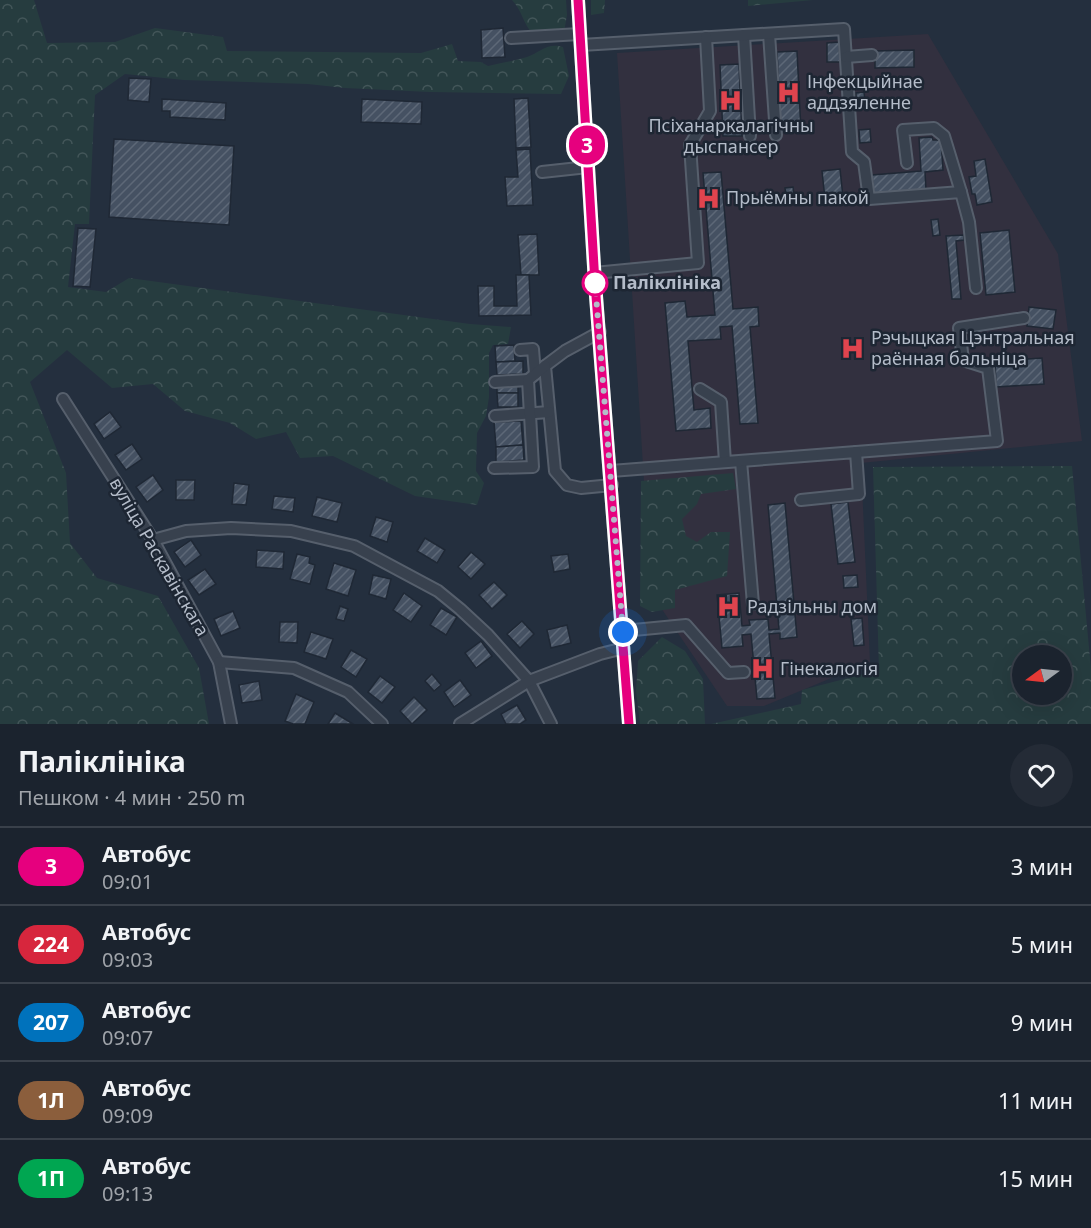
<!DOCTYPE html>
<html lang="ru">
<meta charset="utf-8">
<style>
:root{--surface:#1b232e;--page:#242b36;--text:#f1f3f6;--muted:#a0a4aa;--line:#39404a}
body{margin:0;font-family:"Noto Sans",sans-serif;background:var(--page);color:var(--text);height:100vh;display:flex;flex-direction:column;font-size:22px;white-space:nowrap}
*{box-sizing:border-box;margin:0}
p{font-size:20px;color:var(--muted)}
.icon{flex:none;width:33px;height:33px;fill:none;stroke:currentColor;stroke-width:2;stroke-linecap:round;stroke-linejoin:round}
.map{position:relative;height:724px;overflow:hidden}
.side{display:flex;flex-direction:column;background:var(--surface);flex:1}
.side>*{flex:none}
.badge{padding:0 12px;border-radius:20px;font-size:21px;line-height:39px}
.needle{width:39px;rotate:255deg}
.buttons{position:absolute;left:1012px;top:645px;display:grid;gap:12px}
.buttons a{display:grid;place-items:center;width:60px;height:60px;border-radius:50%;background:var(--surface);box-shadow:0 6px 24px #0002,0 0 0 2px var(--line);font-size:30px}
.you{position:absolute;width:30px;height:30px;margin:-15px;border:4px solid #fff;border-radius:50%;background:#1a73e8;box-shadow:0 0 0 9px #1a73e833}
.map>.badge{position:absolute;translate:-50% -50%;box-shadow:0 0 0 3px #fff}
.round{display:grid;place-items:center;flex:none;width:63px;height:63px;border-radius:32px;background:var(--page)}
.summary{display:flex;align-items:center;justify-content:space-between;height:102px;padding:0 18px}
h1{font-size:28px;font-weight:700;line-height:45px}
ul{padding:0;list-style:none}
li{display:flex;align-items:center;gap:18px;height:78px;padding:0 18px;border-top:2px solid var(--line)}
li div{flex:1}
li b{display:block;font-size:22px}
li em{font-style:normal}
li .badge{min-width:66px;font-weight:700;text-align:center}
.map>svg:first-child{display:block}
.medical{fill:#32303f}
.forest{fill:url(#forest-crowns);fill-rule:evenodd}
.building{fill:url(#building-hatch);stroke:#1f2835;stroke-width:1.5}
.lines{fill:none;stroke-linecap:round;stroke-linejoin:round}
.minor-casing{stroke:#565f6c;stroke-width:14}
.minor{stroke:#38414e;stroke-width:10}
.line-casing{stroke:#fff;stroke-width:14}
.line{stroke:#e6007e;stroke-width:9}
.walk{stroke:#b4bcc9;stroke-width:6;stroke-dasharray:0 10.8}
.stop-dot{fill:#fff;stroke:#e6007e;stroke-width:3}
.labels{text-anchor:middle;stroke-width:5;stroke-linejoin:round;paint-order:stroke}
.poi-label{font-size:18px;fill:#b4bcc9;stroke:#1d2633;text-anchor:start}
.stop-label{font-size:18px;font-weight:bold;fill:#b4bcc9;stroke:#1d2633;text-anchor:start}
.street-label{font-size:18px;fill:#b4bcc9;stroke:#1d2633}
</style>
<div class="map">
<svg width="1091" height="724" viewBox="0 0 1091 724">
<defs>
<pattern id="forest-crowns" width="20" height="18" patternUnits="userSpaceOnUse" patternTransform="scale(1.5)"><rect width="20" height="18" fill="#263c3f"/><path d="M2 6a3 3 0 1 1 6 0M12 15a3 3 0 1 1 6 0" fill="none" stroke="#435659"/></pattern>
<pattern id="building-hatch" width="6" height="6" patternUnits="userSpaceOnUse" patternTransform="scale(1.5)"><rect width="6" height="6" fill="#455162"/><path d="M-1 1l2-2M0 6l6-6M5 7l2-2" fill="none" stroke="#5d6877"/></pattern>
</defs>
<rect width="100%" height="100%" fill="#242f3e"/>
<path class="medical" d="M928,34L1058,254L1082,441L861,463L870,662L764,706H727L651,593L617,53Z"/>
<g class="forest">
<path d="M0,0H34L47,43L115,42L155,28L223,37L227,51L421,53L452,44L458,61L481,62L488,66C501,63 514,61 527,57C539,53 547,42 563,47L569,76L561,94L430,92L345,88L308,84L184,80L125,74L95,95L89,224H75L68,287L106,292L129,278L470,324L511,327L508,344L493,345L489,353V397L486,416L477,433L476,471L484,483L477,505L415,496L333,456L300,458L286,432L256,439L230,423L185,411L153,384L112,388L67,350L30,382L66,473L70,543L97,578L158,596L199,668L209,724H0Z"/>
<path d="M512,0H566L567,15L564,32L533,34C523,24 522,10 512,0Z"/>
<path d="M591,0H605L604,13L591,15Z"/>
<path d="M748,0H813L748,6Z"/>
<path d="M1072,466L1091,669V724H711L801,704L802,690L879,670L873,467ZM1023,656H1062V694H1023Z"/>
<path d="M733,473L736,489L701,494L697,504L682,519L686,536L697,542L711,532H730L727,576L675,590V608L652,612L640,606L641,481Z"/>
<path d="M662,637L685,651L703,679L705,724H640L636,691L638,661Z"/>
</g>
<g class="building">
<path d="M503,28L505,57L482,58L481,30Z"/>
<path d="M839,42L840,62H827V43Z"/>
<path d="M914,50V67L875,68V51Z"/>
<path d="M797,51L801,131L781,132L777,52Z"/>
<path d="M739,64L742,136H723L720,65Z"/>
<path d="M129,78L151,79L149,102L128,100Z"/>
<path d="M864,92L865,101H856V93Z"/>
<path d="M528,98L531,147L516,148L514,99Z"/>
<path d="M162,99L226,103L225,120L170,117V111H162Z"/>
<path d="M362,99L422,102L421,124L361,122Z"/>
<path d="M870,129L871,142L860,143L859,130Z"/>
<path d="M932,137L933,140H941L943,170L925,172L926,190L874,194L872,175L921,171L919,138Z"/>
<path d="M114,139L234,146L229,225L109,217Z"/>
<path d="M530,149L533,205L507,206L505,177H518L516,150Z"/>
<path d="M985,159L992,202L977,205L975,194H972L969,177L976,176L974,161Z"/>
<path d="M840,169L843,197L825,199L822,171Z"/>
<path d="M721,172L733,309L758,307L759,326L750,327L758,423L740,424L732,326L720,327L721,339L688,341L694,410L710,408L711,428L676,431L665,303L685,301L687,317L715,315L703,173Z"/>
<path d="M793,187L795,202L787,203L785,188Z"/>
<path d="M938,219L940,235L933,236L931,220Z"/>
<path d="M78,228L96,229L90,287L73,286Z"/>
<path d="M1009,230L1015,292L986,295L980,233Z"/>
<path d="M537,234L539,275H521L518,235Z"/>
<path d="M964,235V240L956,241L961,299H952L946,236Z"/>
<path d="M516,275H529L531,315L479,316L478,286H494V306H517Z"/>
<path d="M1029,307L1056,310L1053,329L1027,326Z"/>
<path d="M514,345L515,361L496,362L495,346Z"/>
<path d="M1042,358L1044,384L996,387L995,361Z"/>
<path d="M523,361V374L497,375L496,362Z"/>
<path d="M518,385V393H497V386Z"/>
<path d="M497,393H518V407H498Z"/>
<path d="M110,412L121,427L104,439L94,424Z"/>
<path d="M521,421L523,445L496,447L494,422Z"/>
<path d="M132,444L142,459L126,470L115,455Z"/>
<path d="M523,445L524,460L496,462V447Z"/>
<path d="M153,475L163,490L147,502L136,487Z"/>
<path d="M176,480H195L194,500H176Z"/>
<path d="M234,483L249,485L246,505L232,504Z"/>
<path d="M274,496L295,498L293,512L272,509Z"/>
<path d="M317,497L342,503L337,522L312,516Z"/>
<path d="M848,502L855,562L838,564L831,504Z"/>
<path d="M785,503L797,637L780,639V633L769,634L775,698L757,699L751,634L742,635L743,646L722,648L717,595L739,593L742,626L750,625L749,620L768,619L769,630L779,629L768,505Z"/>
<path d="M376,517L393,522L387,542L370,536Z"/>
<path d="M425,538L445,550L437,563L417,551Z"/>
<path d="M191,540L201,555L185,567L174,552Z"/>
<path d="M257,550L284,552L283,569L256,567Z"/>
<path d="M471,552L485,564L471,579L458,567Z"/>
<path d="M297,554L310,557L309,563L315,565L310,584L290,579Z"/>
<path d="M568,554L570,569L554,572L551,556Z"/>
<path d="M334,563L356,570L348,596L326,589Z"/>
<path d="M205,569L216,584L199,595L188,580Z"/>
<path d="M373,575L391,579L386,599L369,594Z"/>
<path d="M857,575L858,587L844,588L843,576Z"/>
<path d="M494,582L507,595L492,609L479,595Z"/>
<path d="M404,593L422,606L411,622L393,610Z"/>
<path d="M340,606L348,609L344,621L336,619Z"/>
<path d="M441,608L457,617L446,635L430,625Z"/>
<path d="M233,611L240,628L221,636L214,619Z"/>
<path d="M862,618L864,645L854,646L851,619Z"/>
<path d="M522,621L534,634L520,648L507,634Z"/>
<path d="M280,622H298L297,643L279,642Z"/>
<path d="M567,625L571,643L551,648L547,630Z"/>
<path d="M311,632L333,639L326,659L304,652Z"/>
<path d="M481,641L492,656L476,668L465,653Z"/>
<path d="M351,650L367,659L356,677L341,667Z"/>
<path d="M432,674L441,685L434,691L425,681Z"/>
<path d="M380,676L395,687L382,703L368,692Z"/>
<path d="M460,680L471,695L454,707L444,692Z"/>
<path d="M259,681L262,700L242,703L239,685Z"/>
<path d="M296,694L314,702L305,724H293L285,721Z"/>
<path d="M414,697L427,710L412,724L400,711Z"/>
<path d="M517,705L526,720L520,724H506L501,714Z"/>
<path d="M335,713L353,724H328Z"/>
</g>
<g class="lines">
<defs>
<g id="minor">
<path d="M578,0L595,283L629,724"/>
<path d="M769,34L776,135"/>
<path d="M744,35L750,136"/>
<path d="M511,38L580,34"/>
<path d="M581,45L844,29L852,152L864,162L869,199L961,192L969,222L976,288"/>
<path d="M846,57L872,55"/>
<path d="M907,163L903,130L934,128L944,136L961,192"/>
<path d="M542,172L588,167"/>
<path d="M594,273L698,263L690,145L710,111L706,37"/>
<path d="M600,332L565,351L545,366L555,471L567,485L581,488L612,485"/>
<path d="M520,350L533,349L535,374"/>
<path d="M495,382L528,380"/>
<path d="M700,389L721,402L725,462"/>
<path d="M63,399L153,540L219,662L231,724"/>
<path d="M495,416L549,412"/>
<path d="M856,452L997,441L988,368L963,360L959,328L1024,318"/>
<path d="M741,461L753,604"/>
<path d="M494,468L533,467L528,380L545,366"/>
<path d="M611,471L856,452L859,494L801,500"/>
<path d="M153,540L186,531L231,528L291,531L354,546L438,591L460,609L488,635L529,681L551,724"/>
<path d="M623,631L686,625L728,673L744,672"/>
<path d="M219,662L294,668L348,692L382,724"/>
<path d="M460,724L529,681L600,654L624,648"/>
</g>
</defs>
<use href="#minor" class="minor-casing"/>
<use href="#minor" class="minor"/>
</g>
<g class="lines">
<defs>
<path id="line" d="M578,0L595,283L629,724"/>
</defs>
<use href="#line" class="line-casing"/>
<use href="#line" class="line"/>
<path class="walk" d="M595,283L623,632"/>
</g>
<defs>
<symbol id="hospital-bare" viewBox="-9 -9 18 18"><path d="M-5-5h3v3.5h4V-5h3V5h-3V1.5h-4V5h-3Z" fill="#e0444e" stroke="#1d2633" stroke-width="2.5" paint-order="stroke"/></symbol>
</defs>
<g fill-rule="evenodd">
<use href="#hospital-bare" x="772" y="76" width="33" height="33"/>
<use href="#hospital-bare" x="714" y="84" width="33" height="33"/>
<use href="#hospital-bare" x="692" y="182" width="33" height="33"/>
<use href="#hospital-bare" x="836" y="332" width="33" height="33"/>
<use href="#hospital-bare" x="712" y="590" width="33" height="33"/>
<use href="#hospital-bare" x="746" y="652" width="33" height="33"/>
</g>
<circle class="stop-dot" cx="595" cy="283" r="12"/>
<g class="labels">
<g class="poi-label">
<text x="807" y="88">Інфекцыйнае<tspan x="807" dy="21">аддзяленне</tspan></text>
<text x="731" y="132" text-anchor="middle">Псіханаркалагічны<tspan x="731" dy="21">дыспансер</tspan></text>
<text x="726" y="204">Прыёмны пакой</text>
<text x="871" y="344">Рэчыцкая Цэнтральная<tspan x="871" dy="21">раённая бальніца</tspan></text>
<text x="747" y="613">Радзільны дом</text>
<text x="780" y="675">Гінекалогія</text>
</g>
<g class="stop-label">
<text x="613" y="289">Паліклініка</text>
</g>
<g class="street-label">
<text transform="translate(159 557) rotate(60)" y="6">вуліца Раскавінскага</text>
</g>
</g>
</svg>
<div class="buttons">
<a><svg class="needle" viewBox="-14 -14 28 28"><path d="M0-13l5 13h-10z" fill="#e53935"/><path d="M0 13l5-13h-10z" fill="#a0a4aa"/></svg></a>
</div>
<div class="you" style="left:623px;top:632px"></div>
<b class="badge" style="left:587px;top:145px;background:#e6007e;color:#fff">3</b>
</div>
<section class="side">
<div class="summary"><div><h1>Паліклініка</h1><p>Пешком · 4 мин · 250 m</p></div><a class="round"><svg class="icon" aria-label="heart" viewBox="0 0 24 24"><path d="M12 20l-8-8c-3-5 5-10 8-4 3-6 11-1 8 4z"/></svg></a></div>
<ul>
<li><span class="badge" style="background:#e6007e;color:#fff">3</span><div><b>Автобус</b><p>09:01</p></div><em>3 мин</em></li>
<li><span class="badge" style="background:#d7263d;color:#fff">224</span><div><b>Автобус</b><p>09:03</p></div><em>5 мин</em></li>
<li><span class="badge" style="background:#0072bc;color:#fff">207</span><div><b>Автобус</b><p>09:07</p></div><em>9 мин</em></li>
<li><span class="badge" style="background:#8b5e3c;color:#fff">1Л</span><div><b>Автобус</b><p>09:09</p></div><em>11 мин</em></li>
<li><span class="badge" style="background:#00a651;color:#fff">1П</span><div><b>Автобус</b><p>09:13</p></div><em>15 мин</em></li>
</ul>
</section>
